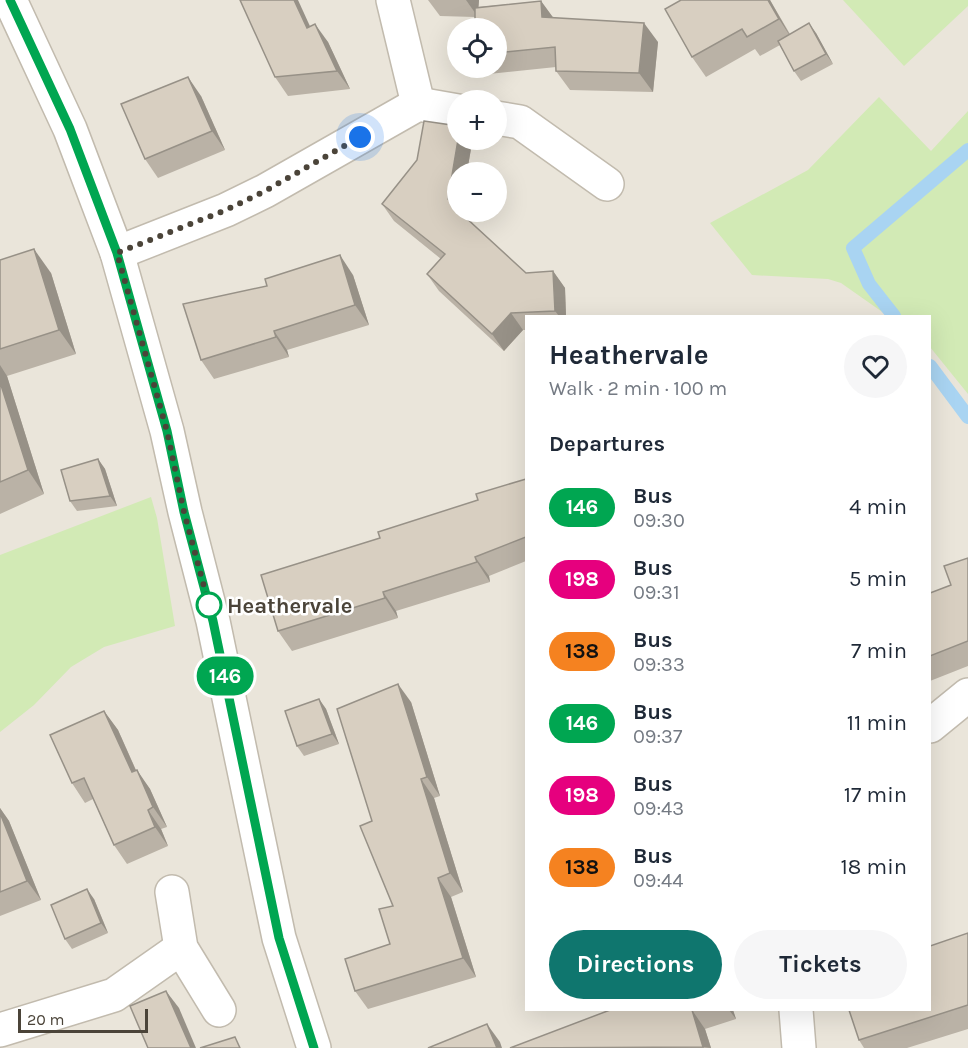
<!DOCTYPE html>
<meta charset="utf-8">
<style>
:root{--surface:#fff;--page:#f6f6f7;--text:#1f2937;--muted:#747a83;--accent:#0f766e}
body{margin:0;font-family:Karla,sans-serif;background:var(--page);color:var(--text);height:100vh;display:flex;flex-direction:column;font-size:22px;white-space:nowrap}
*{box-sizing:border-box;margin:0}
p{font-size:20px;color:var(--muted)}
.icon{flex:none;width:33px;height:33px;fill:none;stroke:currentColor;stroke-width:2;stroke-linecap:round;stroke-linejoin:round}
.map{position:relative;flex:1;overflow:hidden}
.sheet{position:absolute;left:525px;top:315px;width:406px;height:696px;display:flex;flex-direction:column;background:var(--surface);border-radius:0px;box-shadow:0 6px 24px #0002}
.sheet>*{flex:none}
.badge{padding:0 12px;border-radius:20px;font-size:21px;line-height:39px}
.fabs{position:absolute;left:447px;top:18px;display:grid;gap:12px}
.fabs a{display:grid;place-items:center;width:60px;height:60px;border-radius:50%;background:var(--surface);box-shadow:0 6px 24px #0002;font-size:30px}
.scale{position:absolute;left:18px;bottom:15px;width:130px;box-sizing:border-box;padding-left:6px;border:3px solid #4b4439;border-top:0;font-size:16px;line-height:21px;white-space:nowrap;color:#4b4439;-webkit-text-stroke:4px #fff;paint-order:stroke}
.you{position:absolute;width:30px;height:30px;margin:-15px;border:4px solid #fff;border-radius:50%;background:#1a73e8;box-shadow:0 0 0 9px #1a73e833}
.map>.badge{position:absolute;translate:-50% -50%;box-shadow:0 0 0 3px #fff}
h2{padding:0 24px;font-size:22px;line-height:54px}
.round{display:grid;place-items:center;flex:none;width:63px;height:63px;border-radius:32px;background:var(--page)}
.summary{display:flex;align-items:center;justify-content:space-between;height:102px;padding:0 24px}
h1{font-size:28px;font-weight:700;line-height:45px}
.action{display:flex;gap:12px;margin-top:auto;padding:12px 24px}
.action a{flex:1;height:69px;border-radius:36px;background:var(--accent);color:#fff;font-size:24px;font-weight:700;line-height:69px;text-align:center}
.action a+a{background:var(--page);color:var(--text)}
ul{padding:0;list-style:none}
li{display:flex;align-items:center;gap:18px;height:72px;padding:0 24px}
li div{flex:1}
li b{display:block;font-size:22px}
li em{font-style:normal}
li .badge{min-width:66px;font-weight:700;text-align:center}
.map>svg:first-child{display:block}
.residential{fill:#eae5da;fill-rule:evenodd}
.green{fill:#d2eab5}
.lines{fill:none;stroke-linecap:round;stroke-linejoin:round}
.stream{stroke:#a9d4f2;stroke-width:14}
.minor-casing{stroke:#c2bbae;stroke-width:36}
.minor{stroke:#fff;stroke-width:33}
.wall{fill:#bab2a6}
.shaded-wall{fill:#979187}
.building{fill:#d8cfc1;stroke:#979187;stroke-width:1.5}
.line-casing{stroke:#fff;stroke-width:14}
.line{stroke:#00a651;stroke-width:9}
.walk{stroke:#4b4439;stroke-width:6;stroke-dasharray:0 10.8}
.stop-dot{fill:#fff;stroke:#00a651;stroke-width:3}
.labels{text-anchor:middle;stroke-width:5;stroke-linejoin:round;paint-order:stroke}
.stop-label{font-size:22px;font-weight:bold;fill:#4b4439;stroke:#fff;text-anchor:start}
</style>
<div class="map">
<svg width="968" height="1048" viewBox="0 0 968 1048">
<rect width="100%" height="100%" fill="#f6f3ec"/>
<path class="residential" d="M0,0H968V1048H0ZM458,28H496V68H458ZM458,100H496V140H458ZM458,172H496V212H458ZM526,316H930V1010H526Z"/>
<g class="green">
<path d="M843,0H968V6L904,66Z"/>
<path d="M879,97L931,151L968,111V394L930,347V316H888L841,283L828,279L752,275L710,223L808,170Z"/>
<path d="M151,497L157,518L175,626L104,647L71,667L34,705L0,732V555Z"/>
</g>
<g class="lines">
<g class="stream">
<path d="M894,316L869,284L853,248L968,150"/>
<path d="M930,366L968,417"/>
</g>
<defs>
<g id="minor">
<path d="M10,0L70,129L117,253L167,431L185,512L213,621L279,938L314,1048"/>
<path d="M393,0L418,104"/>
<path d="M418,104L458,111"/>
<path d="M496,118L520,122L607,184"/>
<path d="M117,253L226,210L265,191L418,104"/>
<path d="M930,726L968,695"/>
<path d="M172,892L181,948L219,1010"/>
<path d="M796,1010L799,1048"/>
<path d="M0,1030L114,995L181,948"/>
</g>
</defs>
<use href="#minor" class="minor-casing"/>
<use href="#minor" class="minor"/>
</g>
<g class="wall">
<path d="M428,0H479L478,7L541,1L553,18L658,42L653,92L570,90L556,71V67L489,74L484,68H496V28L475,17L440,16Z"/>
<path d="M681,0H770L790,34L816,33L833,64L801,81L794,71L780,45L760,56L755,49L706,77L692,57Z"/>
<path d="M310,26L328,42L350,89L288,96L275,77Z"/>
<path d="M201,96L225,150L158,178L145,159Z"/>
<path d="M458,140H469L472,143L467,172H458V212L466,214L474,225L526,273L553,271L565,288L566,316H526V330H523L504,351L439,291L427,274L441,259L394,221L382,204Z"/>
<path d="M0,260L51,273L76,354L7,376L44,494L0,514Z"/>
<path d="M353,275L369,325L287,350L289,357L214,379L201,360Z"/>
<path d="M98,459L105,469L117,506L77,511L70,501Z"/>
<path d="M526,479V561L489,576L490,582L396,611L398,618L292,651L278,631L380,538L478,500Z"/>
<path d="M968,558V666L930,681V593L951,585Z"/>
<path d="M319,699L326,709L339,744L304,756L297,746Z"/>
<path d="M411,702L440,796L434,798L463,892L451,897L476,977L368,1009L355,991L390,944L393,906L372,821Z"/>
<path d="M104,711L118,730L136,770L150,789L167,827L161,829L168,846L127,864L114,845L93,799L85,803L72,783Z"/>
<path d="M0,808L9,821L41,900L0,916Z"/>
<path d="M94,899L108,933L72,949L65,939Z"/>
<path d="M968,933V1029L907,1048H864L859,1040L930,1010Z"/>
<path d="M610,1010H733L736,1019L705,1029L711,1048H510Z"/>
</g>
<g class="shaded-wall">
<path d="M294,0H298L319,46L307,28Z"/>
<path d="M466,0H479L478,17Z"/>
<path d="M768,0H770L792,39L779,19Z"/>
<path d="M541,1L555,20L542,17Z"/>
<path d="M644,23L658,42L653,92L639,73Z"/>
<path d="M809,23L816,33L833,64L826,54Z"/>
<path d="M315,24L328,42L350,89L337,71Z"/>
<path d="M188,77L201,96L225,150L212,131Z"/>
<path d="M458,140H469L472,143L467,172H458V212L448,199Z"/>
<path d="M466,214L477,230L464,216Z"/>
<path d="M34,249L51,273L76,354L59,330Z"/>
<path d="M340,255L353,275L369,325L355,305Z"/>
<path d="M553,271L565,288L566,316H559L555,311Z"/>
<path d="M511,313L523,330L504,351L492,334Z"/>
<path d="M274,331L287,350L289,357L276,337Z"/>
<path d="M0,365L7,376L44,494L28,470L0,382Z"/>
<path d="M98,459L105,469L117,506L110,496Z"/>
<path d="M475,557L489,576L490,582L477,562Z"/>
<path d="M383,592L396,611L398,618L385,598Z"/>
<path d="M398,684L411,702L440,796L427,777Z"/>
<path d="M319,699L326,709L339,744L332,734Z"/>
<path d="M104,711L118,730L145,791L132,772Z"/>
<path d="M137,770L150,789L167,827L153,807Z"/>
<path d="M421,779L434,798L463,892L450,873Z"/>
<path d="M0,808L9,821L41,900L27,881L0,813Z"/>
<path d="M148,810L161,829L168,846L155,827Z"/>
<path d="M438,878L451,897L476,977L463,958Z"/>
<path d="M87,889L94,899L108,933L101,923Z"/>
<path d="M166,991L179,1008L196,1048H191Z"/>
<path d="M692,1010L705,1029L711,1048L703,1047Z"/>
<path d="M729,1010H733L736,1019Z"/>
<path d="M487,1024L500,1042L502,1048H497Z"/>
</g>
<g class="building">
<path d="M240,0H294L307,28L315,24L337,71L275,77Z"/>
<path d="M681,0H768L779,19L747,37L742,29L692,57L665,9Z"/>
<path d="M541,1L542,17L644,23L639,73L556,71L555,47L496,53V28H475V8Z"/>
<path d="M809,23L826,54L794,71L778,41Z"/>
<path d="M188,77L212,131L145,159L121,104Z"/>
<path d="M424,121L458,126V140L448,199L458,207V212H463L466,214L464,216L526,273L553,271L555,311L511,313L492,334L427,274L445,254L382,204L417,160Z"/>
<path d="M34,249L59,330L0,349V260Z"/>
<path d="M340,255L355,305L274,331L276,337L201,360L183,304L267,286L265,279Z"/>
<path d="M0,382L28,470L0,482Z"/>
<path d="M98,459L110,496L70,501L61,470Z"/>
<path d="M526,479V537L475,557L477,562L383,592L385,598L278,631L261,575L380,538L378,532L478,500L476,494Z"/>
<path d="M968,558V641L930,656V593L951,585L944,566Z"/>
<path d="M398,684L427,777L421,779L450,873L438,878L463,958L355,991L345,959L390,944L379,909L393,906L360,826L372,821L337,709Z"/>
<path d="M319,699L332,734L297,746L285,711Z"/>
<path d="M104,711L132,772L137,770L153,807L148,810L155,827L114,845L84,778L72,783L50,735Z"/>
<path d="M0,813L27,881L0,892Z"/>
<path d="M87,889L101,923L65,939L51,905Z"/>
<path d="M968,933V1005L859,1040L849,1010H930V946Z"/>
<path d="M166,991L191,1048H148L130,1006Z"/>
<path d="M610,1010H694H692L703,1047L510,1048Z"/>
<path d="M487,1024L497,1048H428Z"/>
<path d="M235,1037L240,1048H200Z"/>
</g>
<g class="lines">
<defs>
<path id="line" d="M10,0L70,129L117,253L167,431L184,512L213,621L279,938L314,1048"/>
</defs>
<use href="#line" class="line-casing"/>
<use href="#line" class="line"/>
<path class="walk" d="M209,605L184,512L167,431L117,253L226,210L265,191L360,137"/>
</g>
<circle class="stop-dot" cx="209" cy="605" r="12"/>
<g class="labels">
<g class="stop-label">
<text x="227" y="613">Heathervale</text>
</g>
</g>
</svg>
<div class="fabs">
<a><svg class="icon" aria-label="locate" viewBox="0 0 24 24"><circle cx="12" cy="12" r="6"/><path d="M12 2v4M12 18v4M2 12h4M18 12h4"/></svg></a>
<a>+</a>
<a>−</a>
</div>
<div class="scale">20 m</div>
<div class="you" style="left:360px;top:137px"></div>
<b class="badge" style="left:225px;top:676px;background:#00a651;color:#fff">146</b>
<section class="sheet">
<div class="summary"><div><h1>Heathervale</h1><p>Walk · 2 min · 100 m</p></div><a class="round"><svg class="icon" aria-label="heart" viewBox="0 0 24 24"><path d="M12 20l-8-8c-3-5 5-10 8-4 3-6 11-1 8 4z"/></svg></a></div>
<h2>Departures</h2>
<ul>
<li><span class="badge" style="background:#00a651;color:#fff">146</span><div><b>Bus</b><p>09:30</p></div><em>4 min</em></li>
<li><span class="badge" style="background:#e6007e;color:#fff">198</span><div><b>Bus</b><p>09:31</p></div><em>5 min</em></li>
<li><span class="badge" style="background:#f58220;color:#111">138</span><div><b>Bus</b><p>09:33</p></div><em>7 min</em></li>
<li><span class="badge" style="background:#00a651;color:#fff">146</span><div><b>Bus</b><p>09:37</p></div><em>11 min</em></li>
<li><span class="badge" style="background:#e6007e;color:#fff">198</span><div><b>Bus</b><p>09:43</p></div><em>17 min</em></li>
<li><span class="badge" style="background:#f58220;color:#111">138</span><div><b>Bus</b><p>09:44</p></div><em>18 min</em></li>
</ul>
<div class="action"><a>Directions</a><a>Tickets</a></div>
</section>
</div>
